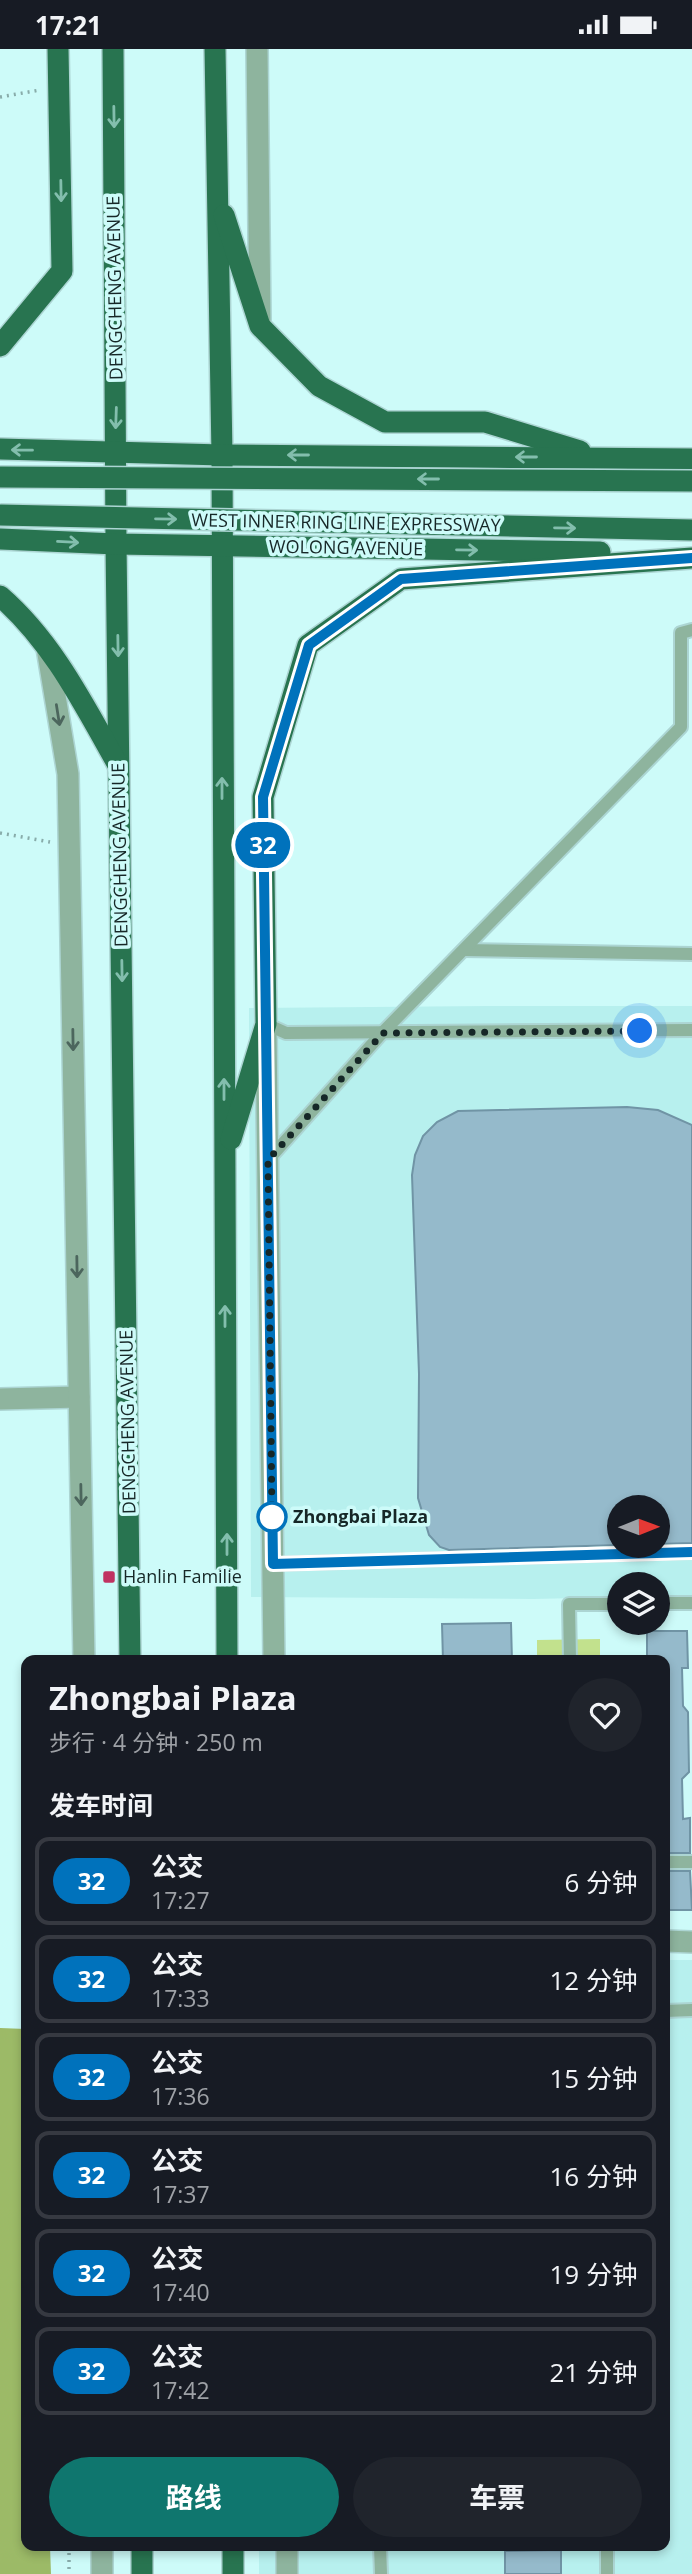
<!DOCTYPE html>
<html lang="zh">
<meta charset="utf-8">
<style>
:root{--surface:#171b24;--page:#20242c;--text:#f1f3f6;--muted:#9ea1a6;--line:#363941;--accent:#0f766e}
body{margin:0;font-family:"Open Sans","Noto Sans SC",sans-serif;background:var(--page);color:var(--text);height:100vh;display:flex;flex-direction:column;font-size:26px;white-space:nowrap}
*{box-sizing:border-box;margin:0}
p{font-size:23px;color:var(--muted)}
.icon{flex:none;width:38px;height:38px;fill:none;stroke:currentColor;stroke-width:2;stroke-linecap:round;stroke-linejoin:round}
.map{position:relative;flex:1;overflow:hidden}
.side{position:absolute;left:21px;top:1606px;width:649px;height:896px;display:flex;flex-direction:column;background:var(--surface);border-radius:14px;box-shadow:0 4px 10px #0003}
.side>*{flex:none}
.badge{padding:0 14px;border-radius:23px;font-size:24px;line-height:46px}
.needle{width:46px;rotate:89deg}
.fabs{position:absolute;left:607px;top:1446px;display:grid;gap:14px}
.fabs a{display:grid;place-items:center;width:63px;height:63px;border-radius:50%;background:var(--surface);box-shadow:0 4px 10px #0003;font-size:35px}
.you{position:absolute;width:35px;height:35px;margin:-18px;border:5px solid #fff;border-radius:50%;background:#1a73e8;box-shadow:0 0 0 10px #1a73e833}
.map>.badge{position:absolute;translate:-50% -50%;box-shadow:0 0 0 4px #fff}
h2{padding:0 28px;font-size:26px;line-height:63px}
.round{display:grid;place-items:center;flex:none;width:74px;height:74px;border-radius:37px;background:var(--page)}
.head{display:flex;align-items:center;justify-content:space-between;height:119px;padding:0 28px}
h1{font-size:33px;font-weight:700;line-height:52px}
.primary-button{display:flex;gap:14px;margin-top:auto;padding:14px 28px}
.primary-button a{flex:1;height:80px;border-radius:42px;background:var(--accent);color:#fff;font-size:28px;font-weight:700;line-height:80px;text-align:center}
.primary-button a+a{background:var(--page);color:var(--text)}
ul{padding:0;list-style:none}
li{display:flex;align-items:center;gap:21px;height:88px;margin:0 14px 10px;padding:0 14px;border:4px solid var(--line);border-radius:14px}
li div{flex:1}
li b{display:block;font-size:26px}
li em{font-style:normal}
li .badge{min-width:77px;font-weight:700;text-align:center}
.status{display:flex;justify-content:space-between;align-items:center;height:49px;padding:0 35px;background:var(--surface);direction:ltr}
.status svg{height:19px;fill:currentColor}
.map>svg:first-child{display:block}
.built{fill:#b7f0ee;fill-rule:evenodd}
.green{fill:#c2e18d}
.forest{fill:#9cba67}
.building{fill:#95bacb;stroke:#7094a5;stroke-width:2}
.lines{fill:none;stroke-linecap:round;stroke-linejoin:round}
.service-casing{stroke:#acd5d3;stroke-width:16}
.minor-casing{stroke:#acd5d3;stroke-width:24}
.tertiary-casing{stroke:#acd5d3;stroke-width:24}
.trunk-casing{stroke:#acd5d3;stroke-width:24}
.path{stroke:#88acaa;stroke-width:3.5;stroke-dasharray:2 5;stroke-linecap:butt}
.service{stroke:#8eb49e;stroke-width:12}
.minor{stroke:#8eb49e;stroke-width:21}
.tertiary{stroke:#8eb49e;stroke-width:21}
.trunk{stroke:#287450;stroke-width:21}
.trunk-bridge-casing{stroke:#acd5d3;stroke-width:24;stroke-linecap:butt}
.trunk-bridge{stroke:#287450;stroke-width:21}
.oneway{stroke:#83bead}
.oneway2{stroke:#4c665d}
.line-casing{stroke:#fff;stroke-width:16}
.line{stroke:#0072bc;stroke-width:10}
.walk{stroke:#162727;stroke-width:7;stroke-dasharray:0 12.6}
.stop-dot{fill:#fff;stroke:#0072bc;stroke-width:3.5}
.poi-dot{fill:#c03362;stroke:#cdfbf9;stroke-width:2.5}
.labels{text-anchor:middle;stroke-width:7;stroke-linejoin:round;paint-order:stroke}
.street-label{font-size:18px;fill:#162727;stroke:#cdfbf9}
.stop-label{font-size:18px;font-weight:bold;fill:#162727;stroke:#cdfbf9;text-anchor:start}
.poi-label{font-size:18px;fill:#162727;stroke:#cdfbf9;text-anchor:start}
</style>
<div class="status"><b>17:21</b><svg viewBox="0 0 49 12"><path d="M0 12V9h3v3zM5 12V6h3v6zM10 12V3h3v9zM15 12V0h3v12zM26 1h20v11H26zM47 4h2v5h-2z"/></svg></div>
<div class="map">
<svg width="692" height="2525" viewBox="0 0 692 2525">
<rect width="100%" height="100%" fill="#cdfbf9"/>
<g class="built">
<path d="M487,957H692V1546L658,1547V1535H620L619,1548L533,1550L251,1548L249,959ZM620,1458H658V1496H620Z"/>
<path d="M665,1911H692V2525H259V2497H665Z"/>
</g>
<path class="green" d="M600,1590V1612H537V1591Z"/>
<path class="forest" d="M0,1979L26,1980V2497H50L51,2525H0Z"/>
<g class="building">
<path d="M627,1058L658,1061L692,1076V1494L658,1495V1458H620V1496L449,1501L440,1498L429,1486L418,1449L419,1325L412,1126L415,1106L423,1087L437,1073L458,1062Z"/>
<path d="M511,1574L512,1612H443L442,1575Z"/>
<path d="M647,1582H687L688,1619H682L683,1657L688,1663L689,1723L682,1730L683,1770L690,1769V1804H665V1612H647Z"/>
<path d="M665,1822H690L692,1861H665Z"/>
<path d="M561,2501V2525H505V2502Z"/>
</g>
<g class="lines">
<defs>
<g id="service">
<path d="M464,901L692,905"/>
<path d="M266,975L286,984L692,981"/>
<path d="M268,1111L383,983L681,678V584L692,581"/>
<path d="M273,1515L692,1503"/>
<path d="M658,1554H692"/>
<path d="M570,1612L569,1555H620"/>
<path d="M665,1813H692"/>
<path d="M665,1962L692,1961"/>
<path d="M380,2497L381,2525"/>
<path d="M607,2497V2525"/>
</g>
<path id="minor" d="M0,1350L79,1348"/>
<g id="tertiary">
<path d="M257,0L260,271"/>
<path d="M47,599L68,725L84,1612"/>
<path d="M266,984L274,1612"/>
<path d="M665,1892L692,1893"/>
<path d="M102,2497V2525"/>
<path d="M287,2497V2525"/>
</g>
<g id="trunk">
<path d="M113,0L116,495L130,1612"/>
<path d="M215,0L222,406L227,1612"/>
<path d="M224,166L260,277L319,337L385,373H485L580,402"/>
<path d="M0,297L62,222L58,0"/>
<path d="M0,400L222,406L692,410"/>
<path d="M0,490L116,495L600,503"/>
<path d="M0,547C53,593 84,656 118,716"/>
<path d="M231,1090L266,975L263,748L308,596L401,530L692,509"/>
<path d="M142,2497V2525"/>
<path d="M233,2497V2525"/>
</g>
</defs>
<use href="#service" class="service-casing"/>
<use href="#minor" class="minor-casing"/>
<use href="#tertiary" class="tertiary-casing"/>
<use href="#trunk" class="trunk-casing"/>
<g class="path">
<path d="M0,48L40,41"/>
<path d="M0,784L50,793"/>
<path d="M69,2497V2525"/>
</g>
<use href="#service" class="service"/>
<use href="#minor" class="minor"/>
<use href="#tertiary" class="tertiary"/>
<use href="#trunk" class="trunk"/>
<defs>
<g id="trunk-bridge">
<path d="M0,428L692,432"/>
<path d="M0,466L692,481"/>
</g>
</defs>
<use href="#trunk-bridge" class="trunk-bridge-casing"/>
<use href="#trunk-bridge" class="trunk-bridge"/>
</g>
<defs><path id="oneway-shaft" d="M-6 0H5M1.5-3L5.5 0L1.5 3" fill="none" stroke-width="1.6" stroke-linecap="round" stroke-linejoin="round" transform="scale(1.75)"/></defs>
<g class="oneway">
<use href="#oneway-shaft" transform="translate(114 68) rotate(89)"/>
<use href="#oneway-shaft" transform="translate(61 142) rotate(89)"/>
<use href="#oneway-shaft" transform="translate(116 369) rotate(92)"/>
<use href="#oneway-shaft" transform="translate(22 401) rotate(-179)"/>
<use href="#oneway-shaft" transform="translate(298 406) rotate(-180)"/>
<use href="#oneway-shaft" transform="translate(526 408) rotate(-180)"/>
<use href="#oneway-shaft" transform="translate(428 430) rotate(-180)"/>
<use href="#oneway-shaft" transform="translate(166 470) rotate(1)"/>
<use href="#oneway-shaft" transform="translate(565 479) rotate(1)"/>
<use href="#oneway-shaft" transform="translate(68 493) rotate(3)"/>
<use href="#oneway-shaft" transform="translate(467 501) rotate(1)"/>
<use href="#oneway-shaft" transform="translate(118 597) rotate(89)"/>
<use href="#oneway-shaft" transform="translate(222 739) rotate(-90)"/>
<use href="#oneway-shaft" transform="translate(122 922) rotate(89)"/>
<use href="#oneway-shaft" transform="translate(224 1040) rotate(-90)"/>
<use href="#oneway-shaft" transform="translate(225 1267) rotate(-90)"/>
<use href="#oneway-shaft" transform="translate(227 1495) rotate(-90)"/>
</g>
<g class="oneway2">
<use href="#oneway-shaft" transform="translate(58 666) rotate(81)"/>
<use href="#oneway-shaft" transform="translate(73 991) rotate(89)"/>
<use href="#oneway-shaft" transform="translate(77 1218) rotate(89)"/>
<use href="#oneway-shaft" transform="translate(81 1446) rotate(89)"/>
</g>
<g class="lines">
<defs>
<path id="line" d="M692,509L401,530L309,596L263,748L273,1515L692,1503"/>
</defs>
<use href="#line" class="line-casing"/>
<use href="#line" class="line"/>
<path class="walk" d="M272,1468L268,1111L383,984L640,982"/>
</g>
<circle class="stop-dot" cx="272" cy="1468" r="14"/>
<rect class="poi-dot" x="102" y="1521" width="14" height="14" rx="3.5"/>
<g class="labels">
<g class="street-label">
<text transform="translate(115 239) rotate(-91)" y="6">DENGCHENG AVENUE</text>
<text transform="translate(346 474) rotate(1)" y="6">WEST INNER RING LINE EXPRESSWAY</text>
<text transform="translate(346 499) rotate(1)" y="6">WOLONG AVENUE</text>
<text transform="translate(120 806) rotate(-91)" y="6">DENGCHENG AVENUE</text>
<text transform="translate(128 1373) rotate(-91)" y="6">DENGCHENG AVENUE</text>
</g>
<g class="stop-label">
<text x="293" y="1474">Zhongbai Plaza</text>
</g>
<g class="poi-label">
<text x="123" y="1534">Hanlin Familie</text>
</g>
</g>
</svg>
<div class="fabs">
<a><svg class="needle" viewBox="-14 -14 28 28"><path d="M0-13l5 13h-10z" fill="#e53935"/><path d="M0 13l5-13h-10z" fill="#9ea1a6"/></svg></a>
<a><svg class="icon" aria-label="layers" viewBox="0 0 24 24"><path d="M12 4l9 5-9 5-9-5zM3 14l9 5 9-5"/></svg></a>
</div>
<div class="you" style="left:640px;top:982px"></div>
<b class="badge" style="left:263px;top:796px;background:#0072bc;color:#fff">32</b>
<section class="side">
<div class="head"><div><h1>Zhongbai Plaza</h1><p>步行 · 4 分钟 · 250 m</p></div><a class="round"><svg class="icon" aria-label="heart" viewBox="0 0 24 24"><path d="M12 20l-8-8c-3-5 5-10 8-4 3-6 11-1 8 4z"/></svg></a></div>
<h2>发车时间</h2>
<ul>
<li><span class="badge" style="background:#0072bc;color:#fff">32</span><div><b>公交</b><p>17:27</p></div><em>6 分钟</em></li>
<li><span class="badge" style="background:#0072bc;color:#fff">32</span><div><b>公交</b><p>17:33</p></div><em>12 分钟</em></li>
<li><span class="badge" style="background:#0072bc;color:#fff">32</span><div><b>公交</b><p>17:36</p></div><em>15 分钟</em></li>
<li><span class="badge" style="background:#0072bc;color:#fff">32</span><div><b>公交</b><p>17:37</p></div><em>16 分钟</em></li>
<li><span class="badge" style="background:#0072bc;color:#fff">32</span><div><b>公交</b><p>17:40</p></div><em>19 分钟</em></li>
<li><span class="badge" style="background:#0072bc;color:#fff">32</span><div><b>公交</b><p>17:42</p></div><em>21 分钟</em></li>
</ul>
<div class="primary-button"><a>路线</a><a>车票</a></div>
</section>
</div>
